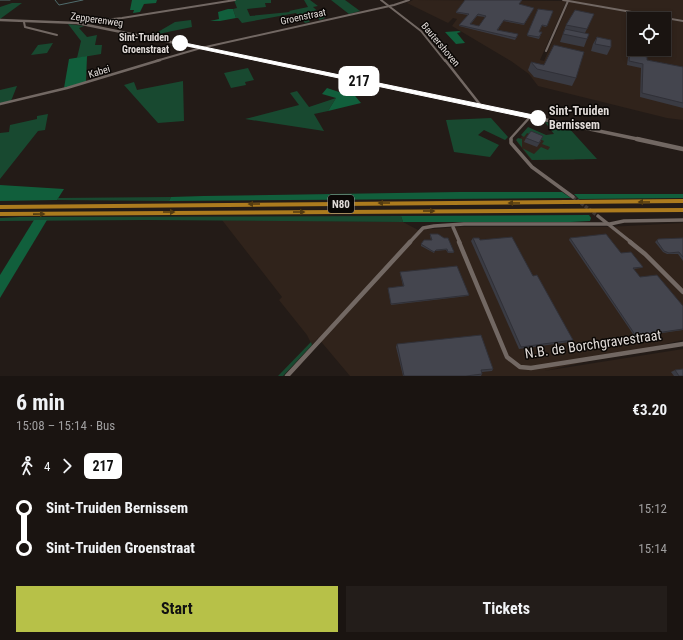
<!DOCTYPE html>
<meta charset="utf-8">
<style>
:root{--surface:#1a1411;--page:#231d1a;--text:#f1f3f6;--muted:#9f9e9f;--line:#383331;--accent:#b7c148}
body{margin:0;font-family:"Roboto Condensed",sans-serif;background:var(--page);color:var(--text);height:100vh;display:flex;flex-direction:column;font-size:15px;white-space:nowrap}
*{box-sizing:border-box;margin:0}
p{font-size:13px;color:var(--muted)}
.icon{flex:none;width:22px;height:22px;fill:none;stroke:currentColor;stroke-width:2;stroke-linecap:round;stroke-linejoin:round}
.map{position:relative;height:376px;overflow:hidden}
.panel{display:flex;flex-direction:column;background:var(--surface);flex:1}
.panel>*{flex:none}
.badge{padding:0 8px;border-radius:6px;font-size:14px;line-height:26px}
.fabs{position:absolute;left:627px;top:12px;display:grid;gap:8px}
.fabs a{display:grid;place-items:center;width:44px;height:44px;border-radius:0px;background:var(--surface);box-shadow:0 2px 6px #0003,0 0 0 1px var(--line);font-size:20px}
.map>.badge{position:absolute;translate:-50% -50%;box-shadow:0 0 0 2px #fff}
.legs{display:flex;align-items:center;gap:6px;height:44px;padding:0 16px;font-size:13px}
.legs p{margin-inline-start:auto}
.summary{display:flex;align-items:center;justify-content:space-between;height:68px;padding:0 16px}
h1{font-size:22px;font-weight:700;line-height:30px}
.action{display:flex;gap:8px;margin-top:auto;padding:8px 16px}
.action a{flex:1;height:46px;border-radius:0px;background:var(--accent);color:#111;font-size:16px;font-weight:700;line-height:46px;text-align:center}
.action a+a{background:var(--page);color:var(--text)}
ul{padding:0 16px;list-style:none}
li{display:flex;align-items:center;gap:14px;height:40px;font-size:15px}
li i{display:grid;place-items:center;width:6px;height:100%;margin:0 5px;background:currentColor}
li i::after{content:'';width:10px;height:10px;margin:-5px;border:3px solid;border-radius:50%;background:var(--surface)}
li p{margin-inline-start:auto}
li:first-child i{background:linear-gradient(#0000 50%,currentColor 0)}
li:last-child i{background:linear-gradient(currentColor 50%,#0000 0)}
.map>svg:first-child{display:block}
.built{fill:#30231b;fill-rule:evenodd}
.green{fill:#184930}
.forest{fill:#115f3c}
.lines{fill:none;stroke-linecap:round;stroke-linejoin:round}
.stream{stroke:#506c6d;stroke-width:1}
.minor-tunnel{stroke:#403834;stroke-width:3.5;stroke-dasharray:3.5 1.5;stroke-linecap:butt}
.minor-far3{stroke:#726863;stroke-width:2}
.minor-far2{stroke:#726863;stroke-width:2.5}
.minor-far1{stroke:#726863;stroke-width:3.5}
.minor{stroke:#726863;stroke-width:4.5}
.tertiary-far2{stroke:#726863;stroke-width:2.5}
.tertiary-far1{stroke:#726863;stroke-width:3.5}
.tertiary{stroke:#726863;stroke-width:4.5}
.trunk{fill:#ac7b1e;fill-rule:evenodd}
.wall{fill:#3a3b43;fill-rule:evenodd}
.building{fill:#44454e;stroke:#303037;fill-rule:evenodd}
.oneway{fill:#533b10}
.line-1{fill:#fff;stroke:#fff}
.stop-1-dot{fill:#fff;stroke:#fff;stroke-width:2}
.labels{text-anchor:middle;stroke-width:3;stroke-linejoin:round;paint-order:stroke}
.far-street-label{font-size:10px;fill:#e1dbd8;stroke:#0a0705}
.far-stop-label{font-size:10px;font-weight:bold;fill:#e1dbd8;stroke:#0a0705;text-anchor:end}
.shield{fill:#0a0705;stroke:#a09b99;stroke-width:1}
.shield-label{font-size:11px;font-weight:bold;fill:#e1dbd8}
.stop-label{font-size:12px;font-weight:bold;fill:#e1dbd8;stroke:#0a0705;text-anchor:start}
.near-street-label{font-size:14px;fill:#e1dbd8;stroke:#0a0705}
</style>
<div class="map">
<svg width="683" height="376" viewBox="0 0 683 376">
<rect width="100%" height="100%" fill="#231b17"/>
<g class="built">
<path d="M413,0L564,1L566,2L540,60L544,61L569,2L683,22V120L667,118L538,86L529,74L511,61L452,26L457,19L453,18L448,23L407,3ZM634,19H664V49H634Z"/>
<path d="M566,0H683V20Z"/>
<path d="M529,128L546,135L554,134L575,160H531L517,142Z"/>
<path d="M222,220L403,222L418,230L461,227H608L683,223V340L544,371L683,349V376H350L318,338L312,345L307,335L279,300L282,297Z"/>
</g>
<g class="green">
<path d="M234,0H271V3H265L266,7L247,9L250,16L290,12L289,11L308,7L304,0H310L318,6L313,7L325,18L320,20L311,12L303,13L310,22L305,23L296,13L242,23L238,18H236L233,9L237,8Z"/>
<path d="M331,0H345L360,11L349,14Z"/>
<path d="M12,3H22L0,19V7Z"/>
<path d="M191,20L192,27L163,33L157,37L151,36L175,22Z"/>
<path d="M68,24L84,26L79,28L87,37L97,35L95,45H102L101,54L77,58L81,41Z"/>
<path d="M53,43L47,53L31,55L38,45Z"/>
<path d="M248,68L254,80L245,82L246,85L231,88L224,73Z"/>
<path d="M183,81L184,121L158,123L124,85L134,82L137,90Z"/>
<path d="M17,86L11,101L0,103V90Z"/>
<path d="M297,91L309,107L336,98L328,111L314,114L324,131L245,119L299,105L290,93Z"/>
<path d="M48,114L45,130L38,131L0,179V133L9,132L10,125L37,119V116Z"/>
<path d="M491,118L508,137L505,140L484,130L478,135L499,145L490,157L454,152L446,120Z"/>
<path d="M545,122L567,126L597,159L532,160L516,140L518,138L522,139V148L534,154L541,147L548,150L550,147L542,144L544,141L527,133L524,137L521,135L528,127L546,135L554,134Z"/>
<path d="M171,197L169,201L57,200L58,198Z"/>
<path d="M401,216L403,222L145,220L0,221V218L20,217Z"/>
<path d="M311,342L312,345L283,376H278Z"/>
</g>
<g class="forest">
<path d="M132,0H157L156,3L144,4L140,12L133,13L134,10H130Z"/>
<path d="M228,9H233L236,18L220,21H210L219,19L218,12Z"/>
<path d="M459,31L461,32L457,33L465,43L456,44L445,32Z"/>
<path d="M87,56L86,82L64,88L69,59Z"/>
<path d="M327,88L342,93L351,91L361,103L328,111L336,98L322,94Z"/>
<path d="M0,185L64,189L57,200L0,201Z"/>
<path d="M459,192H562L571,198L169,201L171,197L203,196Z"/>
<path d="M574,194H683V198L579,199Z"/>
<path d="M589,215L591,218L590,221L571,222H403L401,216Z"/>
<path d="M34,220H47L0,298V275Z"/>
</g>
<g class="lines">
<g class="stream">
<path d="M0,0H10"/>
<path d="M55,0L59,5L83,0"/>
</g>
<path class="minor-tunnel" d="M573,197L598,216"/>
<g class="minor-far3">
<path d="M381,0L421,31L445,61"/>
<path d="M563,0L683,21"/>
<path d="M24,22L25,27L57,35"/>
<path d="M77,23L122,18L235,0"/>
<path d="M546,51L568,1"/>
<path d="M156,61L201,48L394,5L409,0"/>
</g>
<g class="minor-far2">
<path d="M445,60L482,107"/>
<path d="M0,104L67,88L160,60"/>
<path d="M511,140V138L530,117"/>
</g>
<g class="minor-far1">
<path d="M511,139V143L532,167L573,197"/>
<path d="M598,216L632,243"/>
<path d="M453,227L460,243"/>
<path d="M409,243L423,228L434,226L464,224H610L624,221L683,220"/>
</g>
<g class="minor">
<path d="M459,242L507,357L520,367L531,368L683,344"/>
<path d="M630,242L645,254L683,292"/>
<path d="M287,376L410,242"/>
</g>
<path class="tertiary-far2" d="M0,20L77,23L264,61"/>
<path class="tertiary-far1" d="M260,60L642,140"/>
<path class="tertiary" d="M637,139L683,149"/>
<g class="trunk">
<path d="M683,199V203L0,209V205Z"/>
<path d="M683,208V212L0,216V212Z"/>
</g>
</g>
<g class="wall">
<path d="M520,4L533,9L524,25L503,21L498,30L518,35L515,40L459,26V25L468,15L456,13V12ZM477,16L485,17L479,26L471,24Z"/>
<path d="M538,9L553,11L546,27L542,26L539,32H542L539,39L527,36Z"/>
<path d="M594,14L585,33L587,39L584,47L560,42L566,25Z"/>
<path d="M597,37L611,47L607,55L591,51L593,44Z"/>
<path d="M630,53L647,60L683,67V108L640,97L641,68L627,65L628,57Z"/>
<path d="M531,62L576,78L572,86L534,77L528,70Z"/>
<path d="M526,138L541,141L537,147L524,142Z"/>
<path d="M430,234L454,252L453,253H448L446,250L435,251L434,253L421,246V244L431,240L430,236Z"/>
<path d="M473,238L480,240L533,276L573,340L570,342L519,349L471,241Z"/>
<path d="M570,238L621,253L643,267L641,268L633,269L640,277L683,306V330L635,337L569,240Z"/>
<path d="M683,238V261L678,254H667L663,252L655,242L658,239Z"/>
<path d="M400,272L469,295L468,296L391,305L388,288L403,286L400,273Z"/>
<path d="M397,344L493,369L492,371L482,372V374L481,376H403L396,347Z"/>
<path d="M675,370L683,376H674L671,372Z"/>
</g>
<g class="building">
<path d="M465,0H522L519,4L534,8L524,24L504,20L497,30L518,34L516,38L459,25L469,14L456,12ZM478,14L486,16L479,26L470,24Z"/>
<path d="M538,9L553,11L547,26L542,25L539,32H542L539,37L527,35Z"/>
<path d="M575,10L594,14L587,29L566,25Z"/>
<path d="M565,29L589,34L587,39L563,34Z"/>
<path d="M597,37L611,40V47L595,44Z"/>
<path d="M554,45L584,52L576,78L537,69L531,62L544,65Z"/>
<path d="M630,53L647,57V60L683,67V103L642,93L643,64L629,61Z"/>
<path d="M531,131L543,136L539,143L526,138Z"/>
<path d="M430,234H438L444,238H448L454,252H448L447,249L436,250L434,252L421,244L424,240H432Z"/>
<path d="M606,234L621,253L631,252L643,267L633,268L640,277L657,275L683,306V329L636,336L570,238Z"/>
<path d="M512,237L533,276L537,275L573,340L521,347L473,238H479L480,240Z"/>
<path d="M683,238V257L679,252L669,253L664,251L657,241L658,239Z"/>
<path d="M457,266L469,295L391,304L388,288L404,286L400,272Z"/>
<path d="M481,335L493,369L481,370L482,374L466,376H404L397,344Z"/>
<path d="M683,369V376H679L675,370Z"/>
</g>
<defs><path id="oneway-solid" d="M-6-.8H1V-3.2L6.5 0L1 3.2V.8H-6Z"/></defs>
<g class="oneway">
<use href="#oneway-solid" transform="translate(644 202) rotate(180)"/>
<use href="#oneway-solid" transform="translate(384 203) rotate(180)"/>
<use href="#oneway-solid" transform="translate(514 203) rotate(180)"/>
<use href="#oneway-solid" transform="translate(254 204) rotate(180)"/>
<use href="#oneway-solid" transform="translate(429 211)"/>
<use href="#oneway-solid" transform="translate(169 212)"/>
<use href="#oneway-solid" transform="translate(299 212)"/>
<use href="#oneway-solid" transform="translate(39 214) rotate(-1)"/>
</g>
<path class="line-1" d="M180,42L538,116L541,118L538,120L178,44Z"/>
<g class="stop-1-dot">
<circle cx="180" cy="43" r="7"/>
<circle cx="538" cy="118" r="7"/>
</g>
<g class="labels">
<g class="far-street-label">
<text transform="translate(303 16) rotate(-12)" y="4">Groenstraat</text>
<text transform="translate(97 19) rotate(8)" y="4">Zepperenweg</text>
<text transform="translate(441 44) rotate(50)" y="4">Bautershoven</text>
<text transform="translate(99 71) rotate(-17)" y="4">Kabei</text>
</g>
<g class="far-stop-label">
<text x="169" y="41">Sint-Truiden<tspan x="169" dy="12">Groenstraat</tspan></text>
</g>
<rect class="shield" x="328" y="195" width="26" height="18" rx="3"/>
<g class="shield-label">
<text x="341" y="208">N80</text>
</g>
<g class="stop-label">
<text x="549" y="115">Sint-Truiden<tspan x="549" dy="14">Bernissem</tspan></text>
</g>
<g class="near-street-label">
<text transform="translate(593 344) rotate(-8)" y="5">N.B. de Borchgravestraat</text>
</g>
</g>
</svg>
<div class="fabs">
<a><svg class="icon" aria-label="locate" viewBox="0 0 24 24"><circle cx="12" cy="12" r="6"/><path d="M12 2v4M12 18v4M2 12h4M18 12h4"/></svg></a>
</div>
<b class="badge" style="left:359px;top:81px;background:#fff;color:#111">217</b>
</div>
<section class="panel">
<div class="summary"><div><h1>6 min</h1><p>15:08 – 15:14 · Bus</p></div><b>€3.20</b></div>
<div class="legs"><svg class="icon" aria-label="walk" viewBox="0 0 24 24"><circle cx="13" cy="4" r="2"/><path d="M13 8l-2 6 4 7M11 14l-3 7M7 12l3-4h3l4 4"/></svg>4<svg class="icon" aria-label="forward" viewBox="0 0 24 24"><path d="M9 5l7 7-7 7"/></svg><b class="badge" style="background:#fff;color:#111">217</b></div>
<ul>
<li><i style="color:#fff"></i><b>Sint-Truiden Bernissem</b><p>15:12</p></li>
<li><i style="color:#fff"></i><b>Sint-Truiden Groenstraat</b><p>15:14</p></li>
</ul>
<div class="action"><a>Start</a><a>Tickets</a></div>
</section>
